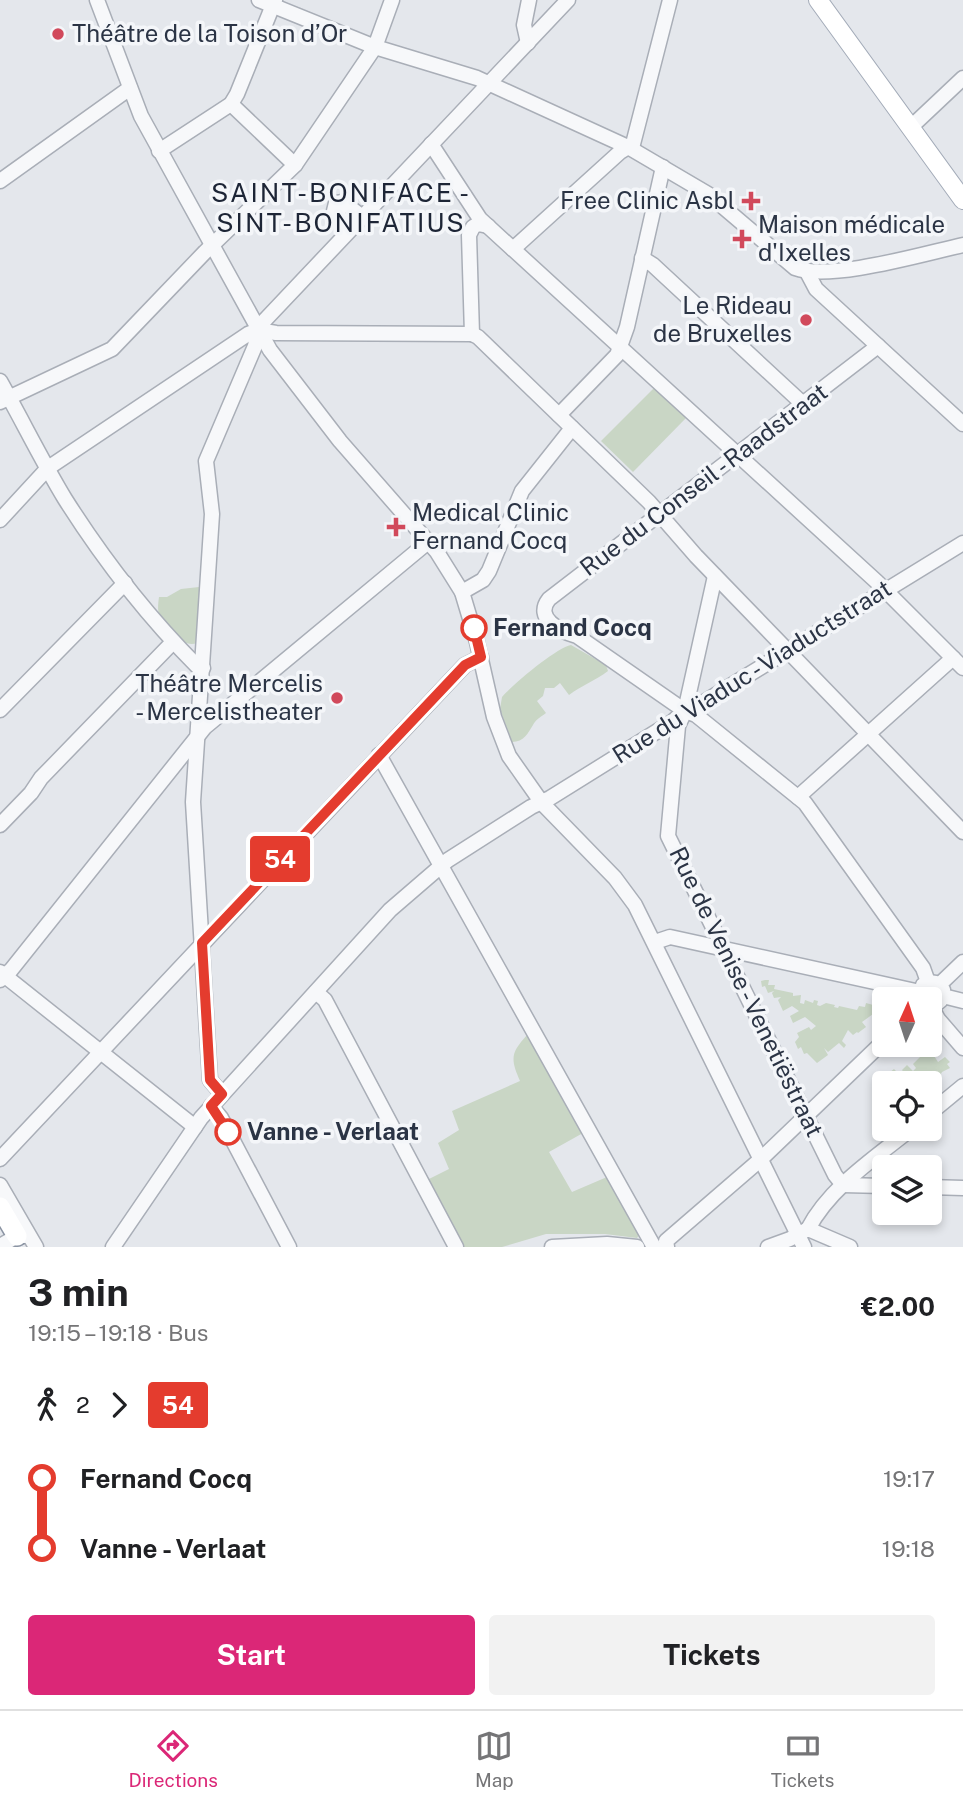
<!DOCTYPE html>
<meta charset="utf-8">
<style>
:root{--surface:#fff;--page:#f2f2f2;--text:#202124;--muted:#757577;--line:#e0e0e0;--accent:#db2777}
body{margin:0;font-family:"Public Sans",sans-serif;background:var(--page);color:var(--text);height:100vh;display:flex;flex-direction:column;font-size:26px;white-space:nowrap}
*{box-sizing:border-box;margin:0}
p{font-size:23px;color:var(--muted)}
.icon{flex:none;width:38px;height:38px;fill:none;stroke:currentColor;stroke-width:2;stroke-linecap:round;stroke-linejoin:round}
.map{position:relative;height:1247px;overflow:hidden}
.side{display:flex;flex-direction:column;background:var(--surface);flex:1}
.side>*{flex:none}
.badge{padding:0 14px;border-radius:5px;font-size:24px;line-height:46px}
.needle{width:46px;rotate:3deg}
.buttons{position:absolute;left:872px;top:987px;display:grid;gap:14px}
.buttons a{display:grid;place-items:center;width:70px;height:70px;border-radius:7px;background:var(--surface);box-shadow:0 4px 10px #0003;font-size:35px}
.map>.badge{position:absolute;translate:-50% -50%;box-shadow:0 0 0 4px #fff}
.legs{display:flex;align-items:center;gap:10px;height:77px;padding:0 28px;font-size:23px}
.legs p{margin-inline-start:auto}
.overview{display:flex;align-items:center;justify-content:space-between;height:119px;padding:0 28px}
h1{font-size:38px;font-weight:700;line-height:52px}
.button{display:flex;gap:14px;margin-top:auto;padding:14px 28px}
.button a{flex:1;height:80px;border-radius:7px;background:var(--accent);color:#fff;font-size:28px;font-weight:700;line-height:80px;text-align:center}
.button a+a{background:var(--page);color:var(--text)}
ul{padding:0 28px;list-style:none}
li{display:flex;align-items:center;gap:24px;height:70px;font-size:26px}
li i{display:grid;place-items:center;width:10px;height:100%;margin:0 9px;background:currentColor}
li i::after{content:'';width:18px;height:18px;margin:-9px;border:5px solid;border-radius:50%;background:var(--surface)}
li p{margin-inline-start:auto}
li:first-child i{background:linear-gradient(#0000 50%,currentColor 0)}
li:last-child i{background:linear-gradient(currentColor 50%,#0000 0)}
.tabs{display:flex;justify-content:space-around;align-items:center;height:98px;border-top:2px solid var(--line);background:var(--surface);font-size:19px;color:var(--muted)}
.tabs a{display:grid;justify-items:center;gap:4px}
.tabs .current{color:var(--accent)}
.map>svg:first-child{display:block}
.green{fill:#c9d6c5}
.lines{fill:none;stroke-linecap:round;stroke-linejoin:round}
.minor-casing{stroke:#a9aeb7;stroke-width:17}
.major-casing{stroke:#a3abb8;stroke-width:20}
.highway-casing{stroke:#8b94a3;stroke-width:22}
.minor{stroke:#f7f8fa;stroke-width:14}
.major{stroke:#fff;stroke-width:18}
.highway{stroke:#fff;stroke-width:19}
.line-1-casing{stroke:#fff;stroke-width:16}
.line-1{stroke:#e43c2e;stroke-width:10}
.poi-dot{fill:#d1495b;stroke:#f4f6f9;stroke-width:2.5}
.stop-1-dot{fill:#fff;stroke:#e43c2e;stroke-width:3.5}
.labels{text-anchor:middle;stroke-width:7;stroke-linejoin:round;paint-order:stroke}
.poi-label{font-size:24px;fill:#2b3445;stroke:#f4f6f9;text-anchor:start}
.street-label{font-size:24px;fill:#2b3445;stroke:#f4f6f9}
.stop-label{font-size:24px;font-weight:bold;fill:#2b3445;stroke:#f4f6f9;text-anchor:start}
.neighbourhood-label{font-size:26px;letter-spacing:2px;fill:#1d2536;stroke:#f4f6f9}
</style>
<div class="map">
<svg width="963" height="1247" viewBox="0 0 963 1247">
<rect width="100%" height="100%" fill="#e4e7ec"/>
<g class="green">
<path d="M654,388L686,418L633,472L601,441Z"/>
<path d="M199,587L202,592L197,643C183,648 168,631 161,620C157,613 158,604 159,597H167L181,589Z"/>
<path d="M571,645L606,665L608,671C595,681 582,685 569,695L560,683L554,688H545L543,696L537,701L546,713C542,716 535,720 533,725C528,733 524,742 512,742L500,709L502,697C512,685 556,648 571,645Z"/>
<path d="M765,980H769L768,985H775L774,989L793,993V996L801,995L800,1003L804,1004L805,1000L813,1003L814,1000L818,1001L817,1005L820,1006L826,1003L835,1005L834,1007L838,1008L839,1006L857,1010L859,1006L865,1007L866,1003L884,1008L881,1011L877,1008L875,1016L873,1014L862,1022L866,1027L858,1033L857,1032L853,1035L848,1030L842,1041L846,1045L844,1048L839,1043L828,1052L824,1048L828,1055L817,1063L807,1053L804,1054L801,1047L798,1049L795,1042L799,1037L797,1033L809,1027L811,1030L816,1026L805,1017L793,1023L790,1016L799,1011L792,1006L783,1011L778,1000L781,997L774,998L772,993L774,991L768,993L765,986L762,987L761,981Z"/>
<path d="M527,1035L583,1133L549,1152L572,1192L607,1177L640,1234L637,1238L605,1234H546L502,1247H464L427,1180L449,1169L438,1143L459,1130L452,1111L520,1081C510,1058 511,1053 527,1035Z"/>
<path d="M914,1045H927L938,1062L945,1057L950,1062L947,1064L950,1068L942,1072L939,1077L935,1076L937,1079L934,1082L931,1079L925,1083L922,1080L918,1083H884V1086L881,1083L883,1078L894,1069L902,1077L905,1074L902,1070L907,1065L913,1071L916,1068L913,1064L923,1054Z"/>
</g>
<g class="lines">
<defs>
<g id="minor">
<path d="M97,0L141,116L270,350L340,441L437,552L462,592L477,642L494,717L509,756L542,803L615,878L635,905L804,1247"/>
<path d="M259,0L375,47L477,78L628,147L708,194L795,268C831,281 922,254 963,245"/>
<path d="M528,43L524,25L529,0"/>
<path d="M231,104L295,165"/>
<path d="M911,127L963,78"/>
<path d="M431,144L480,219L877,582L963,668"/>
<path d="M159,151L231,104L237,94L275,0"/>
<path d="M0,181L130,88"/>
<path d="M350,228L334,211L336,203L343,202L361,216"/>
<path d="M513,249L620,152L633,144L670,0"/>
<path d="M642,258L653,265L803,404"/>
<path d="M807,272L816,289L963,424"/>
<path d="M258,330L276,333L472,334"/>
<path d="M472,334L478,337L649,502L696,556L963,832"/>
<path d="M472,334L469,235L473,227L478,224L488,226"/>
<path d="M878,346L549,599C534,618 559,631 577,636L685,711L696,715L805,803L923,968L928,982"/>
<path d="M0,381C22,420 42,461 65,499C103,559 147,616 198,667L203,668"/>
<path d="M0,402L112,349L205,252L295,165L375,47L392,0"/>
<path d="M559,415L617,355L627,327L663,167"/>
<path d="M0,520L48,468L248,334L258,330"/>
<path d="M715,576L685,711L678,726L668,836L835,1175L843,1185"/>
<path d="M462,592L483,580L489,571L522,491L572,428"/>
<path d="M0,710L125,583"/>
<path d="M379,755L654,1247"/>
<path d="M798,797L953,658"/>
<path d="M0,825L31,793L41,778L173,642"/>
<path d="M655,942L670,937L920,992"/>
<path d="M0,972L195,1127"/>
<path d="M0,980L11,970L205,727L428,542"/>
<path d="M923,985L928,982L936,983L943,990L941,1000L935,1005L929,1006"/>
<path d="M939,985L963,962"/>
<path d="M316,992L325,1000L456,1247"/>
<path d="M943,996L963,1001"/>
<path d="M931,1006L938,1019L963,1048"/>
<path d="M222,1094L210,1080L193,802L212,514L206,461L255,346L258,330L265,320L568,0"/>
<path d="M211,1106L221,1118L289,1247"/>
<path d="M929,1114L963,1086"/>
<path d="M0,1159L465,665L481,657"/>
<path d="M0,1185L36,1247"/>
<path d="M843,1185L884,1186"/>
<path d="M929,1187L963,1188"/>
<path d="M808,1229C830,1187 875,1158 911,1129"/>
<path d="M0,1246L17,1236H25"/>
<path d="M113,1247L201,1118L390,910L448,860L531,807L550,798L672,722L685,711L701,704L963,543"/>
<path d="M552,1247L607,1244L637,1247"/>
<path d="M667,1247L666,1241L761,1159L884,1041"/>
<path d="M768,1247L790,1239L808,1229L850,1247"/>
</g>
<path id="major" d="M818,0L963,200"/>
<path id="highway" d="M0,1207L17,1236"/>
</defs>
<use href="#minor" class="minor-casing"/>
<use href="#major" class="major-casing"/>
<use href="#highway" class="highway-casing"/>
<use href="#minor" class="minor"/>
<use href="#major" class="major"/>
<use href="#highway" class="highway"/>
</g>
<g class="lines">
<defs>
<path id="line-1" d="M228,1132L211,1106L222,1094L210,1080L202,943L465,665L481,657L474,628"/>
</defs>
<use href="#line-1" class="line-1-casing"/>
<use href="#line-1" class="line-1"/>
</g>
<g class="poi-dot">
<circle cx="58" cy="34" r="7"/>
<path d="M747.5 190.5h7v7h7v7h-7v7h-7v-7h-7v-7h7z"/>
<path d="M738.5 228.5h7v7h7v7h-7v7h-7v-7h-7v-7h7z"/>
<circle cx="806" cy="320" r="7"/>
<path d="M392.5 516.5h7v7h7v7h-7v7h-7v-7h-7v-7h7z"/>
<circle cx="337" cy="698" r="7"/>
</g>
<g class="stop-1-dot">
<circle cx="474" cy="628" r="12"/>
<circle cx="228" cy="1132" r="12"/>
</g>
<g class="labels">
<g class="poi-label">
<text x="72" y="42">Théâtre de la Toison d’Or</text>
<text x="735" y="209" text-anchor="end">Free Clinic Asbl</text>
<text x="758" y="233">Maison médicale<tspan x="758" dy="28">d'Ixelles</tspan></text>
<text x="792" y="314" text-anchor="end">Le Rideau<tspan x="792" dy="28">de Bruxelles</tspan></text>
<text x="412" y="521">Medical Clinic<tspan x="412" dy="28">Fernand Cocq</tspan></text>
<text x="323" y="692" text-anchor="end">Théâtre Mercelis<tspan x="323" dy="28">- Mercelistheater</tspan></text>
</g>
<g class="street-label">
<text transform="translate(704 480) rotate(-37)" y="8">Rue du Conseil - Raadstraat</text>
<text transform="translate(752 672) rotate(-32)" y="8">Rue du Viaduc - Viaductstraat</text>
<text transform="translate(746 992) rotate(64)" y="8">Rue de Venise - Venetiëstraat</text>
</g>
<g class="stop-label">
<text x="493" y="636">Fernand Cocq</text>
<text x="247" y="1140">Vanne - Verlaat</text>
</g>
<g class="neighbourhood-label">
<text x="341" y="202">SAINT-BONIFACE -<tspan x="341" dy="30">SINT-BONIFATIUS</tspan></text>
</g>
</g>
</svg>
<div class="buttons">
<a><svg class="needle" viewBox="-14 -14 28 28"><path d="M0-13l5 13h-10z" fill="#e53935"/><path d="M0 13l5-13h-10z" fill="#757577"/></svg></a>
<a><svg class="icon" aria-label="locate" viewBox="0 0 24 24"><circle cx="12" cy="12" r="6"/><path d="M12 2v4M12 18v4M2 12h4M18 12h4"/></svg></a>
<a><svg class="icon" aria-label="layers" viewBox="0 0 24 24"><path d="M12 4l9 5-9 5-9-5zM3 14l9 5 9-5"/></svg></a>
</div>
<b class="badge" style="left:280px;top:859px;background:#e43c2e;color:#fff">54</b>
</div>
<section class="side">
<div class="overview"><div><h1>3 min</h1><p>19:15 – 19:18 · Bus</p></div><b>€2.00</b></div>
<div class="legs"><svg class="icon" aria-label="walk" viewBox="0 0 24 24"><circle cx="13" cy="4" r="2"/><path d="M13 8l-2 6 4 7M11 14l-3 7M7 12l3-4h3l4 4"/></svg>2<svg class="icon" aria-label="forward" viewBox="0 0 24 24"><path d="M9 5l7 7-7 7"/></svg><b class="badge" style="background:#e43c2e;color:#fff">54</b></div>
<ul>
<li><i style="color:#e43c2e"></i><b>Fernand Cocq</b><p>19:17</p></li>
<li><i style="color:#e43c2e"></i><b>Vanne - Verlaat</b><p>19:18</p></li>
</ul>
<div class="button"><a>Start</a><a>Tickets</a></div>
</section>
<nav class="tabs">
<a class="current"><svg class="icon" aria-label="directions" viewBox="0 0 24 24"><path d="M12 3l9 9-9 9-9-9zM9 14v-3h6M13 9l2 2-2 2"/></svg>Directions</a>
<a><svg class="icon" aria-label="map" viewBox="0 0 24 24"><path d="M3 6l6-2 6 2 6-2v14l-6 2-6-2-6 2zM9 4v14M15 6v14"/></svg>Map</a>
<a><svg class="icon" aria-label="tickets" viewBox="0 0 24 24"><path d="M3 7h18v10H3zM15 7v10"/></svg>Tickets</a>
</nav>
